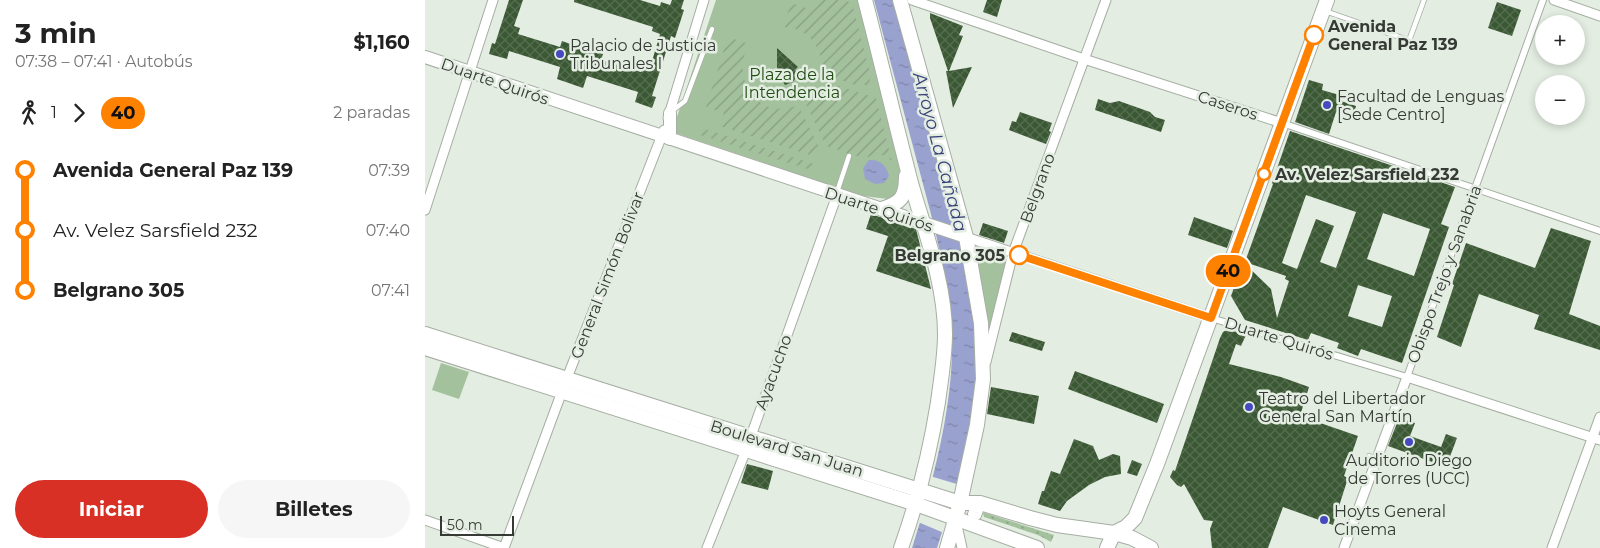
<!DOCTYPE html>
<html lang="es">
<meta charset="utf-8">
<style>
:root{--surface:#fff;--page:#f6f6f6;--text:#222;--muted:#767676;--accent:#d93025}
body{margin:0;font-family:Montserrat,sans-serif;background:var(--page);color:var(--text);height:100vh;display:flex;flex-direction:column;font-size:19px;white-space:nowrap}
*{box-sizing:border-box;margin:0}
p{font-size:16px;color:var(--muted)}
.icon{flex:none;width:28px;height:28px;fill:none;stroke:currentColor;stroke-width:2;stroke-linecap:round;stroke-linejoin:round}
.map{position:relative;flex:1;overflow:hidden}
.details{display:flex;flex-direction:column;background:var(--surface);width:425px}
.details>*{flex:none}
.badge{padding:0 10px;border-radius:16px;font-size:18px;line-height:32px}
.fabs{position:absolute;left:1110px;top:15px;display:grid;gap:10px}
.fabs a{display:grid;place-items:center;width:50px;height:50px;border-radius:50%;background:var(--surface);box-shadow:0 2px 8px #0003;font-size:25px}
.scale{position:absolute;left:15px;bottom:12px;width:74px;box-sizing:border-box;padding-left:5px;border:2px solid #363a35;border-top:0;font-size:14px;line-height:18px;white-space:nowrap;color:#363a35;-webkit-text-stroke:4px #e3ede1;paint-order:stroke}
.map>.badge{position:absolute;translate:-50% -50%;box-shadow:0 0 0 2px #fff}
.legs{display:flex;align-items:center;gap:8px;height:55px;padding:0 15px;font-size:16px}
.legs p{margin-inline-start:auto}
.overview{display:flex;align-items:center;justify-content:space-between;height:85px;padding:0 15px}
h1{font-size:28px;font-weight:700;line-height:38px}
.button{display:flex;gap:10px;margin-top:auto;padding:10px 15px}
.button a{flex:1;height:58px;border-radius:30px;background:var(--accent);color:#fff;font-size:20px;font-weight:700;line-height:58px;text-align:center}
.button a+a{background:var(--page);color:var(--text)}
ul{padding:0 15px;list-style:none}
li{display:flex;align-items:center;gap:18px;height:60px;font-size:19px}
li i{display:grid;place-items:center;width:8px;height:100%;margin:0 6px;background:currentColor}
li i::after{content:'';width:12px;height:12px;margin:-6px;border:4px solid;border-radius:50%;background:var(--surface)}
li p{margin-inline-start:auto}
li:first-child i{background:linear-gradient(#0000 50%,currentColor 0)}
li:last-child i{background:linear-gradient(currentColor 50%,#0000 0)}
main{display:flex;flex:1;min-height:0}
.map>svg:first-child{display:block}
.grass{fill:url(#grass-dots)}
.park{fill:#a4c19d}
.garden{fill:url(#garden-furrows)}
.water{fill:url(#water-ripples)}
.pier{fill:#e3ede1}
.building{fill:url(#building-cross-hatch);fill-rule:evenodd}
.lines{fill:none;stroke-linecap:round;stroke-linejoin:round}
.service-casing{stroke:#a6aea3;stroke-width:6}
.pedestrian-casing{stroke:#a6aea3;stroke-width:8}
.minor-casing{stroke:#a6aea3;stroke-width:11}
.secondary-casing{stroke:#a6aea3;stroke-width:14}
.primary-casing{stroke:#a6aea3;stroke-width:16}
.service{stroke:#fff;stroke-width:4.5}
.pedestrian{stroke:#fff;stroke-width:6}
.minor{stroke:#fff;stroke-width:9}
.secondary{stroke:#fff;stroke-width:12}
.primary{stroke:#fff;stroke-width:14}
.line-1-casing{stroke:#fff;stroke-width:11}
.line-1{stroke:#ff8100;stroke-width:8}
.stop-1-dot{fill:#fff;stroke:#ff8100;stroke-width:2.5}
.poi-dot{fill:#4649bf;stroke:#e3ede1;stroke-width:2}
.labels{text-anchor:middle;stroke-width:5;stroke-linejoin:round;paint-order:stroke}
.stop-label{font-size:16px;font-weight:bold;fill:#363a35;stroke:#e3ede1;text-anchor:start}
.poi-label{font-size:16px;fill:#363a35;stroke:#e3ede1;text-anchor:start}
.park-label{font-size:16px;fill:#214d15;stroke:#e3ede1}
.street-label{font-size:16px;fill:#363a35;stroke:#e3ede1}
.water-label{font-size:18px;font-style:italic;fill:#39407a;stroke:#e3ede1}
</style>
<main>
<section class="details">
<div class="overview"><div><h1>3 min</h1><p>07:38 – 07:41 · Autobús</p></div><b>$1,160</b></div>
<div class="legs"><svg class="icon" aria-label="walk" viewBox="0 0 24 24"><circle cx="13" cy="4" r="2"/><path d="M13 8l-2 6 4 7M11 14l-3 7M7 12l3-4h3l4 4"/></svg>1<svg class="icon" aria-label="forward" viewBox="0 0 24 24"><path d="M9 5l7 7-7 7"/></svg><b class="badge" style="background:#ff8100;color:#111">40</b><p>2 paradas</p></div>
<ul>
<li><i style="color:#ff8100"></i><b>Avenida General Paz 139</b><p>07:39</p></li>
<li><i style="color:#ff8100"></i><span>Av. Velez Sarsfield 232</span><p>07:40</p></li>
<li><i style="color:#ff8100"></i><b>Belgrano 305</b><p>07:41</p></li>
</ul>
<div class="button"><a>Iniciar</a><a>Billetes</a></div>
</section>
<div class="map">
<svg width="1175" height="548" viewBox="0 0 1175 548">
<defs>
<pattern id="grass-dots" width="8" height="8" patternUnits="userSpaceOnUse" patternTransform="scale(1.25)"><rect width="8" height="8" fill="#a4c19d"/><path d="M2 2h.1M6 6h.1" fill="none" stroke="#869e81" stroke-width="1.8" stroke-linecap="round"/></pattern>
<pattern id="garden-furrows" width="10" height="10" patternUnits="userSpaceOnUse" patternTransform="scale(1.25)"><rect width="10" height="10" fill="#a4c19d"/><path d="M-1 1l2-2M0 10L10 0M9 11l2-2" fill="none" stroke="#869e81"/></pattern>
<pattern id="water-ripples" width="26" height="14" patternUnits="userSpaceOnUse" patternTransform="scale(1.25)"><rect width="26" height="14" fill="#99a2cf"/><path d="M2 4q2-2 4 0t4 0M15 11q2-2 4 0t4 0" fill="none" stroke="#7e85a9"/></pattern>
<pattern id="building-cross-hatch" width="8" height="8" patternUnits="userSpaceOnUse" patternTransform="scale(1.25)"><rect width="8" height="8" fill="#3b5834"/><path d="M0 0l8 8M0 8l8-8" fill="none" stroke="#566e50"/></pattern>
</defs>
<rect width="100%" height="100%" fill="#e3ede1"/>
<path class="grass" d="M558,513H560L629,535L626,542L613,535L559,517Z"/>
<g class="park">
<path d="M291,0H434L475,171L476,181L471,196L463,199L438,196L247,132Z"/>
<path d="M541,237L588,253L558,379Z"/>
<path d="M16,363L44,372L34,399L7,390Z"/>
</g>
<g class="garden">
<path d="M390,0H418L427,3L446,76L443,86L434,83L433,86L398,74C399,50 384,27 358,27L366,3L387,10Z"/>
<path d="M303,37L324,44C304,79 334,122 373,105L394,147L391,157L295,126L299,113L281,107Z"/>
<path d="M396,80L451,98L467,162C454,148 448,159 437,157C425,155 413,149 401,146L380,102L387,95Z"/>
<path d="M274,127L389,164L386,170L272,134Z"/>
</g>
<g class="water">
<path d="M449,0H471L540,258L548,293L552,371L548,412L533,481L512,548H487C505,492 521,433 526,374C531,304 512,236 494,169C479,113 464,56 449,0Z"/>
<path d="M444,160C455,159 462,166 464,176L459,183L450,184L440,179L438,168Z"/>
</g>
<path class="pier" d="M505,476L535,485L519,533L493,522Z"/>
<g class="building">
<path d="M84,0H98L89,26L95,28L93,34L135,47L137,41L151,46L152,44L178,54L176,60L216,72L218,66L225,68L235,34L227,31L228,27L149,2V0H215L235,6L236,2L245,5L247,0H259L256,9L259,10L250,38L246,36L227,96L231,97L227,108L210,102L213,92L162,76L158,88L132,79L135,67L84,51L82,59L64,54L67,43L70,44Z"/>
<path d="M562,0H577L572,17L558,12Z"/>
<path d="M1072,2L1096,10L1087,36L1063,28Z"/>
<path d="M505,13L538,26L534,35L538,36L524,71L547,67L528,108L521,71H523L505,18Z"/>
<path d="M352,48L373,67L370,70L373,75L368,82L360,85L356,78L352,80Z"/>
<path d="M884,80L898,84L897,90L918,96L916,101L931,106L928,117L911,112L904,134L870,122Z"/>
<path d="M673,99L685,103L694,101L725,112L730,117L740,120L736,132L670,110Z"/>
<path d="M595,112L627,123L624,131L626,132L621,144L584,130L587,121L591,122Z"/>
<path d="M865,131L1030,187L1016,224L1024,227L977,363L936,349L933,356L912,348L914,343L886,333L883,340L820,320L806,296L818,262L846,289L852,318L864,281L860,279L861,276L820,262L848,184L847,183ZM881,195L931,212L911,268L895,262L909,226L891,219L872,269L857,263ZM958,213L1005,229L989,276L942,259ZM933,285L967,296L957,327L923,316Z"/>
<path d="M446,214L491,229L506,289L451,271L463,236L441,229Z"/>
<path d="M769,217L808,231L802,248L763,235Z"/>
<path d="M558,223L583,231L579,243L554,235Z"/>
<path d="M1126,228L1166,241L1144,314L1175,326V350L1109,329L1114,315L1054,294L1036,347L1012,337L1029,285L1027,284L1041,243L1110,268Z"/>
<path d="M803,329L821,335L816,346L811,344L804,364L856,377L884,387L875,416L933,436L919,476L923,478L908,525L858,507L843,548H787L785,529L788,521L779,520L759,484L756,487L752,485L745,477L748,470L750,471L795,338L798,332Z"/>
<path d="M587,332L620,342L617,351L584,341Z"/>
<path d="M650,371L739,404L732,423L643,389Z"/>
<path d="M566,387L614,396L609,424L562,414Z"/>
<path d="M974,418L990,423L985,436L1016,447L1021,434L1032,438L1021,467L963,446Z"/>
<path d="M649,439L668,446L674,460L688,454L695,456L696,474L680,477L664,485L642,501L635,511L613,504L617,491H619L626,471L635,474Z"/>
<path d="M707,460L717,464L712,476L702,473Z"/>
<path d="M322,464L348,471L343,490L316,483Z"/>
</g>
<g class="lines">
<defs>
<g id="service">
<path d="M900,11L983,40L985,38L999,0"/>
<path d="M247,111L260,101L287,29"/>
<path d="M412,192L424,156"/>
<path d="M944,456L952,459"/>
</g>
<g id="pedestrian">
<path d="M857,123L1175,231"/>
<path d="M786,318L982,377L1118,0"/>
<path d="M548,508L555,510L553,516L546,514Z"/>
</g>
<g id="minor">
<path d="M487,0L659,59L857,123"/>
<path d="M1129,0L1175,16"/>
<path d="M243,118L279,0"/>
<path d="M0,210L68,0"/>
<path d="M541,237L786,318"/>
<path d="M561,362L588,253L681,0"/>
<path d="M0,520L79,548"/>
<path d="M531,521L537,548"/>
<path d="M79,548L142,378L239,130"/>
<path d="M282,548L321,450L412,195"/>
<path d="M919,548L982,377L1175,440"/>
<path d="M1127,548L1175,417"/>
</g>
<g id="secondary">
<path d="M0,57L541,237"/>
<path d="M245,139V113"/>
</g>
<g id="primary">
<path d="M440,0C456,61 470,122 486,183C500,232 520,283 520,334C520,357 516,379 513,402C505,452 493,500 476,548"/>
<path d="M475,0L541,237L556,323L558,379L552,425L535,503L522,548"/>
<path d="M457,209C476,203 481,197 481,176"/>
<path d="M0,334L535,503H555L605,518L632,525L689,533L707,538L726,548"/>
<path d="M0,348L491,504L612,548"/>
<path d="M682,548L689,533L701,527L710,518L732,464L902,0"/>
</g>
</defs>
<use href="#service" class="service-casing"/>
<use href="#pedestrian" class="pedestrian-casing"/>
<use href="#minor" class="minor-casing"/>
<use href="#secondary" class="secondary-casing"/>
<use href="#primary" class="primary-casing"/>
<use href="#service" class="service"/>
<use href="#pedestrian" class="pedestrian"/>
<use href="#minor" class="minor"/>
<use href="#secondary" class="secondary"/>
<use href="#primary" class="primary"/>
</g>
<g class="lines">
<defs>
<path id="line-1" d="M594,255L786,318L889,35"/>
</defs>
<use href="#line-1" class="line-1-casing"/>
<use href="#line-1" class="line-1"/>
</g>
<g class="stop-1-dot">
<circle cx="889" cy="35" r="9"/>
<circle cx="839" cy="174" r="6"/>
<circle cx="594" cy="255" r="9"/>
</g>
<g class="poi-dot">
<circle cx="135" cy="54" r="5"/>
<circle cx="902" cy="105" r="5"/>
<circle cx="824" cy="407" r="5"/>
<circle cx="984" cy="442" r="5"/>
<circle cx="899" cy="520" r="5"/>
</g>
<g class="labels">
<g class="stop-label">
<text x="903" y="32">Avenida<tspan x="903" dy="18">General Paz 139</tspan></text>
<text x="850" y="180">Av. Velez Sarsfield 232</text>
<text x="580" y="261" text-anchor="end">Belgrano 305</text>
</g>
<g class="poi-label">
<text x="145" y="51">Palacio de Justicia<tspan x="145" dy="18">Tribunales I</tspan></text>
<text x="912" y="102">Facultad de Lenguas<tspan x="912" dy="18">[Sede Centro]</tspan></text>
<text x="834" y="404">Teatro del Libertador<tspan x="834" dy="18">General San Martín</tspan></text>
<text x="984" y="466" text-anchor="middle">Auditorio Diego<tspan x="984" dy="18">de Torres (UCC)</tspan></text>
<text x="909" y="517">Hoyts General<tspan x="909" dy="18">Cinema</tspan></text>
</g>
<g class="park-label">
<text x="367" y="80">Plaza de la<tspan x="367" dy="18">Intendencia</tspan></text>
</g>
<g class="street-label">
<text transform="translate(70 81) rotate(19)" y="6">Duarte Quirós</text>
<text transform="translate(803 105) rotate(18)" y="6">Caseros</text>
<text transform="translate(612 188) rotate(-70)" y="6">Belgrano</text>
<text transform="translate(454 209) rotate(18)" y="6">Duarte Quirós</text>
<text transform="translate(1019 274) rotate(-70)" y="6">Obispo Trejo y Sanabria</text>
<text transform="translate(182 275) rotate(-69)" y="6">General Simón Bolivar</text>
<text transform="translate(854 338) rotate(17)" y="6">Duarte Quirós</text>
<text transform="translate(348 372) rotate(-70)" y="6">Ayacucho</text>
<text transform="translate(362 448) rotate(17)" y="6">Boulevard San Juan</text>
</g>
<g class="water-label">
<text transform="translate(515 152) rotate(75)" y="6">Arroyo La Cañada</text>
</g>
</g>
</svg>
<div class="fabs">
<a>+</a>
<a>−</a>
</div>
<div class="scale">50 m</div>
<b class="badge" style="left:803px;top:271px;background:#ff8100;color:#111">40</b>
</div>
</main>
